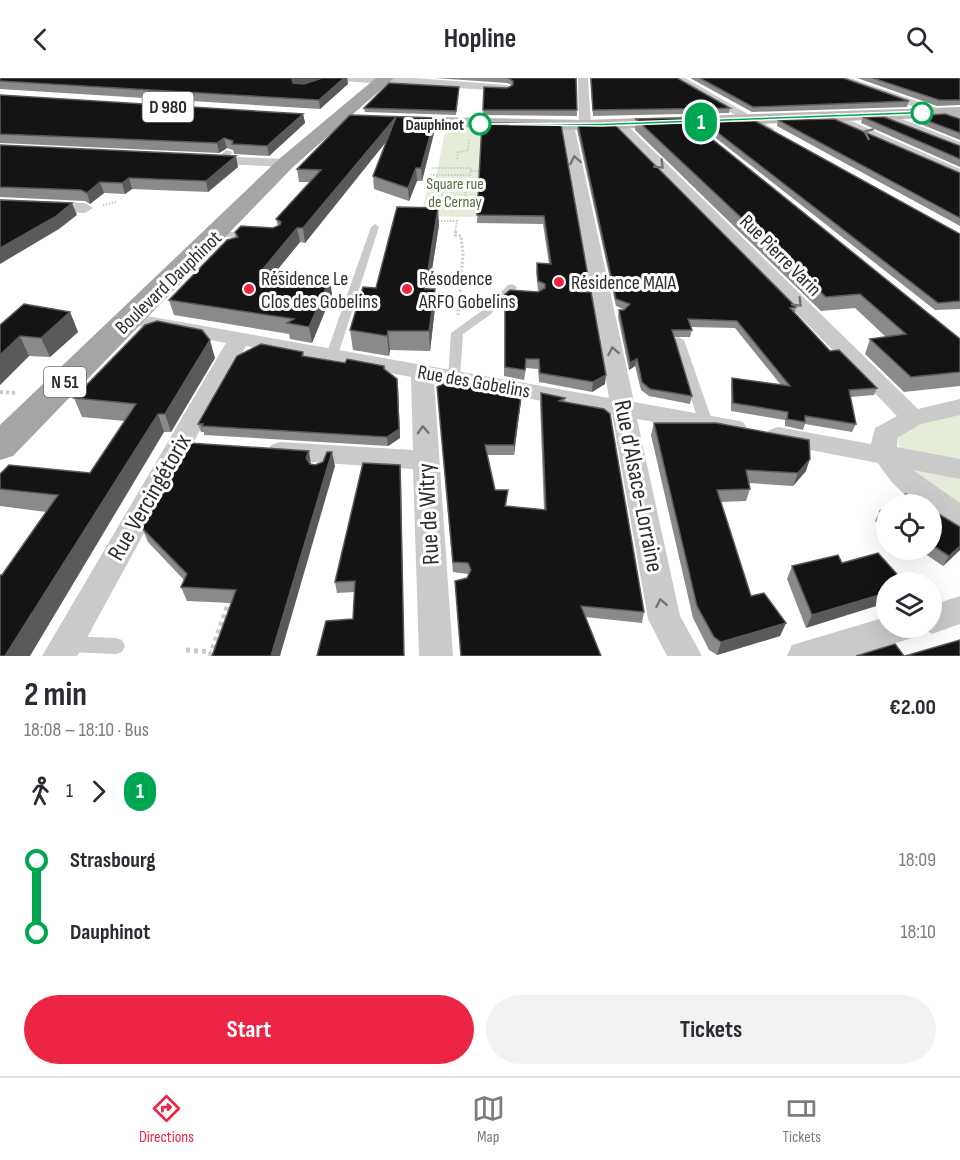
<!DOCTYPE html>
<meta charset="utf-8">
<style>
:root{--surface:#fff;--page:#f2f2f3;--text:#2b2b33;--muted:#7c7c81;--line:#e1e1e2;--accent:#ed2545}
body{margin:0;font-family:"Sofia Sans Condensed",sans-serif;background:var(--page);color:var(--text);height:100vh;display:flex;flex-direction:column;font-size:22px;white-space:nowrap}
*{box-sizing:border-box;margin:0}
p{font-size:20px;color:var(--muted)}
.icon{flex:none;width:33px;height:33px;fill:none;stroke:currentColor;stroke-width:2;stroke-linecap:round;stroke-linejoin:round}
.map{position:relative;height:578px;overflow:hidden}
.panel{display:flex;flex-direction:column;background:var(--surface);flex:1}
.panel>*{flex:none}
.badge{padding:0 12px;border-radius:20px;font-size:21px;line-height:39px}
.controls{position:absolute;left:876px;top:416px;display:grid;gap:12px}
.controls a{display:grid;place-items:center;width:66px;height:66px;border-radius:50%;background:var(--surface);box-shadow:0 6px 24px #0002;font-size:30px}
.map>.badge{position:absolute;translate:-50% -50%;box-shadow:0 0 0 3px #fff}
.legs{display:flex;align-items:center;gap:9px;height:66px;padding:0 24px;font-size:20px}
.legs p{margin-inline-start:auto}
.summary{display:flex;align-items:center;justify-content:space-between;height:102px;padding:0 24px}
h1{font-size:33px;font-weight:700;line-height:45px}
.cta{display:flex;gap:12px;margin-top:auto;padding:12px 24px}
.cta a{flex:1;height:69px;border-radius:36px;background:var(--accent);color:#fff;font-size:24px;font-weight:700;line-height:69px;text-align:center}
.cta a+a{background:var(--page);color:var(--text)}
ul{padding:0 24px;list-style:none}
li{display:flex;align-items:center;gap:21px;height:72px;font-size:22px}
li i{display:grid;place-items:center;width:9px;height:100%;margin:0 8px;background:currentColor}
li i::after{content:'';width:15px;height:15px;margin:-8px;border:4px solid;border-radius:50%;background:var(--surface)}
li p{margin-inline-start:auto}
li:first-child i{background:linear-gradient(#0000 50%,currentColor 0)}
li:last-child i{background:linear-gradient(currentColor 50%,#0000 0)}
header{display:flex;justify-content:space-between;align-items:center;height:78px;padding:0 24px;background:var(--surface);font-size:27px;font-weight:700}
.menu{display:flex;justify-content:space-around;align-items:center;height:84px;border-top:2px solid var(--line);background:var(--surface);font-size:16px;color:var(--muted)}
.menu a{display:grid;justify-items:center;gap:3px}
.menu .active{color:var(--accent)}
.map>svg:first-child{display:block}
.green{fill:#e5ecd9}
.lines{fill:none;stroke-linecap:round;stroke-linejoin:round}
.path-far3{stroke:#cacaca;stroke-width:2;stroke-dasharray:1.5 1.5;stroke-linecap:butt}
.path-far2{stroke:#cacaca;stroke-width:3;stroke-dasharray:2 2;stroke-linecap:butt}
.path-far1{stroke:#cacaca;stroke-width:4;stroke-dasharray:3 3;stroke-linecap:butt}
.path{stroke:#cacaca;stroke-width:5;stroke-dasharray:4 4;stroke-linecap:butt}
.lane{fill:#cacaca;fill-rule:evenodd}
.street{fill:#cacaca;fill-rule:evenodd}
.secondary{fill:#b7b7b7;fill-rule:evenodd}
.primary{fill:#a5a5a5;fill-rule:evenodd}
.wall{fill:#8a8a8a}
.shaded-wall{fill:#5a5a5a}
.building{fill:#141414;stroke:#5a5a5a;stroke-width:1.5}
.oneway{stroke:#747474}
.line-1{fill:#00a753;stroke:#fff;stroke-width:1.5}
.stop-1-dot{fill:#fff;stroke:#00a753;stroke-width:3}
.poi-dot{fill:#ed2545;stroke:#fff;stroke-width:2}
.labels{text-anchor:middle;stroke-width:6;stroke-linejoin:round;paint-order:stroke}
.far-stop-label{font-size:16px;font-weight:bold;fill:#2d2d2d;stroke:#fff;text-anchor:end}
.far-park-label{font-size:16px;fill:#546a38;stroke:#fff}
.shield{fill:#fff;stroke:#6c6c6c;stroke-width:1.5}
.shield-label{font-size:18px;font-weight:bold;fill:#2d2d2d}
.street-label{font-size:20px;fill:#2d2d2d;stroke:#fff}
.poi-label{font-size:20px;fill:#2d2d2d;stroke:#fff;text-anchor:start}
.near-street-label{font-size:24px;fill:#2d2d2d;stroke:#fff}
</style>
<header><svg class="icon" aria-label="back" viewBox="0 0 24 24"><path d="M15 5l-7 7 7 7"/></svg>Hopline<svg class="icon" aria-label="search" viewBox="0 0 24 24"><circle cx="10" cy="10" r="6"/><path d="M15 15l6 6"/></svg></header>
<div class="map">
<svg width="960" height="578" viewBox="0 0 960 578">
<rect width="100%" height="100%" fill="#fff"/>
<g class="green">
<path d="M446,49L482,50L476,139L421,138L428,108H432L435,103Z"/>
<path d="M960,335V431L917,401L893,356L920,344Z"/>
</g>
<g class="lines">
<g class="path-far3">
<path d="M457,81L458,74L468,73L469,61"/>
<path d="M471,93H484"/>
<path d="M430,97H470L471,90H432"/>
<path d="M443,106L466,110L464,129L444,128L445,118L440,116Z"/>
<path d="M459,107L461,97"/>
<path d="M103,127L116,124"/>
<path d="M435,143H457L455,155"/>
</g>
<path class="path-far2" d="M456,153L455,157L461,158L463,176L458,237"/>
<path class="path-far1" d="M0,314L17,315"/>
<g class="path">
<path d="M186,572L211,574"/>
<path d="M210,578L230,521"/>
</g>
<g class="lane">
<path d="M226,72L233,74L223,85H217V81Z"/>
<path d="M375,146L379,149L338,277L332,281L328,279L326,277L371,149Z"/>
<path d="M217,153L252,155L257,158L252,161L214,158L212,156Z"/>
<path d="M512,206L517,209L516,211L491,236L463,256L460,300L458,303H450L448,300L451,255L483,232L508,207Z"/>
<path d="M678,259L684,262L713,345L711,348H701L699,345L672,262Z"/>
<path d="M67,558L116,560L122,562L125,568L122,574L116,576L67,574L61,572L58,566L61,560Z"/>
</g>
<g class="street">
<path d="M334,0H415L507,7L512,10L507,13L339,3Z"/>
<path d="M578,0H588L591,47L585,51L579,47Z"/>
<path d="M672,0H685L774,51L772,54H764Z"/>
<path d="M835,0H850L960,38V46Z"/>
<path d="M882,33L960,64V73L878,40L876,37Z"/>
<path d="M833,35L960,91V100L829,42L827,39Z"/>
<path d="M619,42L623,43L918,331L960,321V337L921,346L897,360V369L960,381V401L913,392L960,425V450L932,435V426C908,426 890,404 878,385L769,364L765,358L769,352L778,349L871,366L875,350L897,338L615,49V43Z"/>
<path d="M568,43L574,47L634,324L734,342L743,344L747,350L743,356L734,358L637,341L680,538L702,578H667L648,541L612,336L434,303L453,578H419L413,391L280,382L271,379L267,373L271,367L280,364L413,372L411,299L246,268L77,578H42L226,265L123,245L120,241L123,237L130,235L609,320L562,47Z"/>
<path d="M207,78L286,81L293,85L286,89L202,85V79Z"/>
<path d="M0,121L85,125L93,130L85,135L0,131Z"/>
<path d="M960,518V546L932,556L919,549L915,559L856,578H787L792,567L886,539V549H932V527Z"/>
</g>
<path class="secondary" d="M960,29V39L585,52L391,48L382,43L391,38L585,42Z"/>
<path class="primary" d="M376,0H394L293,89L13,378L0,382V347L279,81Z"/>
</g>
<g class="wall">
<path d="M0,0H321L316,3L322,0H347L348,6L320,31L0,11Z"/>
<path d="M434,0H576L577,38L483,37L484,9L507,10L512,7L507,5Z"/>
<path d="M590,0H677L730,30L729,35L593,38Z"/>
<path d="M690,0H843L909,23L907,29L752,34Z"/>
<path d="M857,0H960V27L937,28Z"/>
<path d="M459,9L456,37L365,34L364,30Z"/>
<path d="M0,17L303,36L305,45L269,78L234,76L233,72L227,70L219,75L0,65Z"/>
<path d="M350,37L435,51L422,103H417L409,123L374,111L373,98L386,64L305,165L300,164L276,193L332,216L312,265L290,261L289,256L174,237L169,222L236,160L235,154L273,150L278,148L276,141L310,104H299L297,91Z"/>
<path d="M915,38L960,41V62L913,43Z"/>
<path d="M863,39L960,68V89L861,45Z"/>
<path d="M636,41L960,261V308L904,314L865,276L870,261L886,259L855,230L821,233L635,52Z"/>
<path d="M778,42L960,95V148L777,48Z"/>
<path d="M704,44L960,156V231L935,232L703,50Z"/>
<path d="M482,45L589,204L588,213L581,214L605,306L592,314L539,304L538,291L526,290L524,302L504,298L505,216L540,213L538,212L536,194L537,185L549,186L543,146L477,145Z"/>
<path d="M578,47L796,229L795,235L830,273L877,310L874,317L850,319L856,346L852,354L805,346L803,352L785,348V342L731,333V307L732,300L781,307L735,250L691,249L692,252L690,259H674L692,318L690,326L649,318L641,312L635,288L629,292L618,239L619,232H625L616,228L577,52Z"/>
<path d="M0,67L238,89L208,114L132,111L125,116L104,115L90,126L85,123L0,119Z"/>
<path d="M439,147L429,211L435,230L430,273L390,272L389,278L353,272L350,252L376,210Z"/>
<path d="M70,234L78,254L50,279L29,278L0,307V247Z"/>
<path d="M303,274L304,278L345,285L384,288L385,291L398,310L400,360L388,368L204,357V354H201L198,346Z"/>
<path d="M215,280L171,354H164L2,497L46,434L0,428V396L90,395L125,343L82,339L74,320Z"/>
<path d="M541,315L565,320V324L644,534L642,545L585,539L601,578H461L455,503L467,500L469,497L468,496L453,494L438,319L521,322L514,377H487L495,412L507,422L506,428L544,432L540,325Z"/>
<path d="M654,345L806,393L793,408L749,405L750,411L746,423L721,424L751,518L786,545L780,558L717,577L709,572L693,540L651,357Z"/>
<path d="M311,386L335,388L231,525L187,523L181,509L184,502L148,464L142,450Z"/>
<path d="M400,387L401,397L355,514L337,515L335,504Z"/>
<path d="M886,429V450L875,443L880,433Z"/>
<path d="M932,432L960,472L943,488L918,471H932Z"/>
<path d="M842,485L806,550L787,501L792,488Z"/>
</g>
<g class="shaded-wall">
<path d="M299,0H321L308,7L293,10L292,1Z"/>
<path d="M344,0H347L348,6L320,31L319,22Z"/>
<path d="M303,36L305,45L269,78L267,68Z"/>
<path d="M396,39L397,50L305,165L303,150Z"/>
<path d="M435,40V51L422,103L421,90Z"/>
<path d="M224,60L227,70L219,75L217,65Z"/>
<path d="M236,78L238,89L208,114L206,103Z"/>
<path d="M416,90L417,103L409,123L408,110Z"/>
<path d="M129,100L132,111L125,116L122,105Z"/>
<path d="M100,104L104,115L90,126L87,115Z"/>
<path d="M72,125L77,137L59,151L0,186V170Z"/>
<path d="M438,130L439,147L426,229L425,211Z"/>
<path d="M297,150L300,164L266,206L263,191Z"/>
<path d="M330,201L332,216L312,265L309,249Z"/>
<path d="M435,211V230L430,273L429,253Z"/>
<path d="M70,234L78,254L50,279L41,260Z"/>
<path d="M388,253L390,272L389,278L387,258Z"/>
<path d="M20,258L29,278L0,307V277Z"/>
<path d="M210,262L215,280L171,354L165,336Z"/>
<path d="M637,281L635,288L629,292L630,285Z"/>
<path d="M606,297L605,306L592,314L593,304Z"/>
<path d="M398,310L400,360L388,368L387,359Z"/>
<path d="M522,312L521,322L514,377V367Z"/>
<path d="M158,336L164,354L30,578H5Z"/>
<path d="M309,373L311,387L309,394L306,380Z"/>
<path d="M332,374L335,388L280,578H271Z"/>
<path d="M810,381L806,393L793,408L798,395Z"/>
<path d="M400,387L401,397L404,578Z"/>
<path d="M960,468V472L943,488L949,478Z"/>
<path d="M886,515V525L806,550L812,537Z"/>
<path d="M786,545L780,558L717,577L721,564Z"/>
</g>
<g class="building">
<path d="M0,0H299L292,1L293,5L304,6L322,0H344L319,22L0,3Z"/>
<path d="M508,0H576L577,32H483L484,9L507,10L513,7V3Z"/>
<path d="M591,0H677L730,30L593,32Z"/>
<path d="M700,0H843L909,23L753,29Z"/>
<path d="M873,0H960V22H939Z"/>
<path d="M389,5L459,9L456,33L364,30Z"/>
<path d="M0,17L303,36L267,68L232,66L233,63L224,60L217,65L0,56Z"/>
<path d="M945,36L960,41V55L915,38Z"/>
<path d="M350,37L435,40L421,90H416L408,110L373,98L396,39L303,150H297L263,191L330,201L309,249L287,245L294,241L169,222L227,162L238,159L235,154L241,148L273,150L280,147L281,144L276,141L321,92L297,91Z"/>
<path d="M863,39H884L960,68V81Z"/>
<path d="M686,40L960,261V294L911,299L870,261L906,256L860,216L826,219L636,41Z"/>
<path d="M834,41L960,95V140L778,42Z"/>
<path d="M755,43L960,156V223L938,225L704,44Z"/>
<path d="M482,45L561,46L589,204L579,205L577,210L580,214H591L606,297L593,304L540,295L539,281H526L525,292L505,289V216L510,212L538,214L545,210V206L538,203L537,185L551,186L544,138L477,137Z"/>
<path d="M578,47H615L796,229L790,230L830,273L839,272L877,310L849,312L856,346L805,338V344L787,341L788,334L733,325L732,300L790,308L737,243L688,241L692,252H672L692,318L650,311L642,304L637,281L630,285L619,232H624L630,226L616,221Z"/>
<path d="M0,67L236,78L206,103L129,100L122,105L100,104L87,115L81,112L0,109Z"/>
<path d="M0,122L72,125L55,139L0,170Z"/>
<path d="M397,129L438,130L425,211H435L429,253H388L387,258L350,252L363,209L376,210Z"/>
<path d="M24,226L70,234L41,260L20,258L0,277V247Z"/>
<path d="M157,243L202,252L210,262L165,336H158L5,578H0V497H2L58,417L0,411V396L9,387L90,395L136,326L74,320L145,247Z"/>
<path d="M261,266L303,274L302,278L345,285L347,281L384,288V291L397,301L399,351L387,359L202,348L203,346H198L237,278Z"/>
<path d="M449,303L504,313V308L522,312L514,367H485L495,412H508L505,428L546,432L541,315L565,320L559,323L604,331L610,336L644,534L581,528L601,578H461L455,503L467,500L471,492L468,485L453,484L437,309Z"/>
<path d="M654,345H716L809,362L810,381L798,395L746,392L750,411L717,412L751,518L764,515L786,545L721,564L714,559L697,528Z"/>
<path d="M189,365L309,373L306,380L310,386L315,387L323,384L327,374H332L271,578H212L236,512L181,509L187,496L142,450Z"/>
<path d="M363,385L400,387L404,578H317L326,543L353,541L355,503L335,504Z"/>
<path d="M906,416L923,426H891Z"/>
<path d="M886,429V438L880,433Z"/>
<path d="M932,432L960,449V468L949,478L932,467Z"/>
<path d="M878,475L904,504H886V515L812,537L792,488L838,477L842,485Z"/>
<path d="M960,562V578H905Z"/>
<path d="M895,566L904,578H856Z"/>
</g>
<defs><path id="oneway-chevron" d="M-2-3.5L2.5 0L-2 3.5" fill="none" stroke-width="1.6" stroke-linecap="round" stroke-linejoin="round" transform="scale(1.5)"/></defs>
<g class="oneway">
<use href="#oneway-chevron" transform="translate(868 55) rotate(-156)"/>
<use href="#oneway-chevron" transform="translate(575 82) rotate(-101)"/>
<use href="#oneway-chevron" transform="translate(660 87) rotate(45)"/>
<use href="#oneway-chevron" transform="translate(798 225) rotate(45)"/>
<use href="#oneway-chevron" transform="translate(613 273) rotate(-101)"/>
<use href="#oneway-chevron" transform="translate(423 352) rotate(-93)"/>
<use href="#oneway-chevron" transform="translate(661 525) rotate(-101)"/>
</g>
<path class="line-1" d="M922,33L924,36L602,48L477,46L602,45Z"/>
<g class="stop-1-dot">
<circle cx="922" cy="35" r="10"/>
<circle cx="480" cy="46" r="10"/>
</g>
<g class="poi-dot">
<circle cx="559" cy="204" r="6"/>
<circle cx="249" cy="211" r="6"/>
<circle cx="407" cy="211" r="6"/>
</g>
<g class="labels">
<g class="far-stop-label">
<text x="464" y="52">Dauphinot</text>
</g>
<g class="far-park-label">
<text x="455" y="111">Square rue<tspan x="455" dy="18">de Cernay</tspan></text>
</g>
<g class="shield">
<rect x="142.5" y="14" width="51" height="30" rx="4.5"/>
<rect x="44" y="289" width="42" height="30" rx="4.5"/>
</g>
<g class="shield-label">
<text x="168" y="35">D 980</text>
<text x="65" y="310">N 51</text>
</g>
<g class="street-label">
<text transform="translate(781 177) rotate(45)" y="7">Rue Pierre Varin</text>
<text transform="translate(168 204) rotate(-44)" y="7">Boulevard Dauphinot</text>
<text transform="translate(474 303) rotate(10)" y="7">Rue des Gobelins</text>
</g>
<g class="poi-label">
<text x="261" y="207">Résidence Le<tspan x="261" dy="23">Clos des Gobelins</tspan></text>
<text x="419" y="207">Résodence<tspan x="419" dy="23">ARFO Gobelins</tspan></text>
<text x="571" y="211">Résidence MAIA</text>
</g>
<g class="near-street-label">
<text transform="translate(639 408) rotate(79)" y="8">Rue d'Alsace-Lorraine</text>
<text transform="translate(149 419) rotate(-60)" y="8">Rue Vercingétorix</text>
<text transform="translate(428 436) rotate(-93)" y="8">Rue de Witry</text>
</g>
</g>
</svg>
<div class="controls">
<a><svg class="icon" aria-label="locate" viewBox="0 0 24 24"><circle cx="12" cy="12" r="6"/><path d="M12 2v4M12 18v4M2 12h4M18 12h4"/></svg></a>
<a><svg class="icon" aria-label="layers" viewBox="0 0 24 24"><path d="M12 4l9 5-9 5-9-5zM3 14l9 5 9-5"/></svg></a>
</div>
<b class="badge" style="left:701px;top:44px;background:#00a753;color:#fff">1</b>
</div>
<section class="panel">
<div class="summary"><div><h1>2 min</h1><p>18:08 – 18:10 · Bus</p></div><b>€2.00</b></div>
<div class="legs"><svg class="icon" aria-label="walk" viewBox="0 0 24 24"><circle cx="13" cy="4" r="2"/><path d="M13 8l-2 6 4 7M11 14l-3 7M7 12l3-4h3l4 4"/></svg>1<svg class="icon" aria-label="forward" viewBox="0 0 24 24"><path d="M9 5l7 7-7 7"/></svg><b class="badge" style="background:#00a753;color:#fff">1</b></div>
<ul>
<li><i style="color:#00a753"></i><b>Strasbourg</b><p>18:09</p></li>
<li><i style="color:#00a753"></i><b>Dauphinot</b><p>18:10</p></li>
</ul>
<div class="cta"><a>Start</a><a>Tickets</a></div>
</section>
<nav class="menu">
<a class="active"><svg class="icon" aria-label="directions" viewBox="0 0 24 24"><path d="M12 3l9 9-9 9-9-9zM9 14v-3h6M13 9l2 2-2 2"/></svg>Directions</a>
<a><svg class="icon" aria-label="map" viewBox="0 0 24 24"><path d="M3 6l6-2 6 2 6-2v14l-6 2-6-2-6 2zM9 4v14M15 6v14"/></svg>Map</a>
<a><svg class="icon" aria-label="tickets" viewBox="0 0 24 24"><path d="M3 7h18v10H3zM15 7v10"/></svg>Tickets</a>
</nav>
